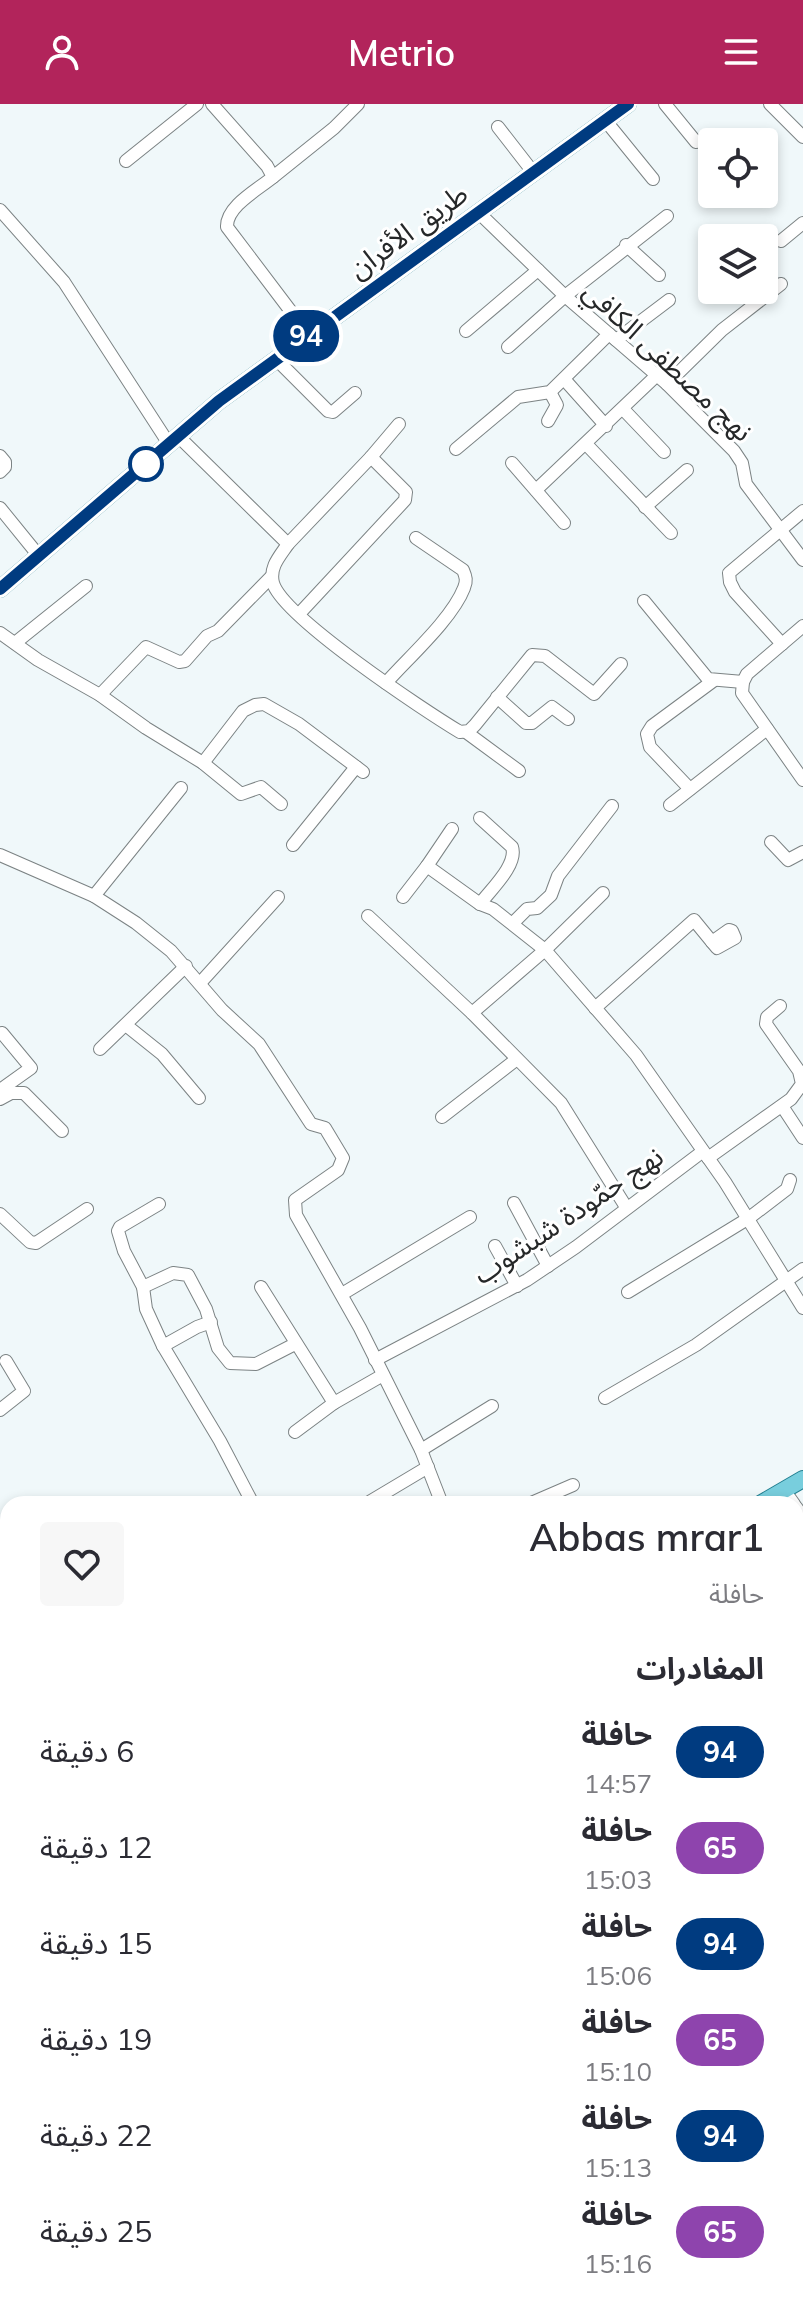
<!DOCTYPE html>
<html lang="ar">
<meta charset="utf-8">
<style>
:root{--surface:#fff;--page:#f7f7f7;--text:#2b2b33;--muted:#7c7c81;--accent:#b2245b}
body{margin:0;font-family:Mulish,"Noto Sans Arabic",sans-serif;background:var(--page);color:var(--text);direction:rtl;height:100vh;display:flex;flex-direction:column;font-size:30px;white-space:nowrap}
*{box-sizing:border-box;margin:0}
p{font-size:26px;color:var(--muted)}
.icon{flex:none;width:44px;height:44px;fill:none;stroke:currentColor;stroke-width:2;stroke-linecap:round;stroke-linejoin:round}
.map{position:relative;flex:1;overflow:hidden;direction:ltr}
.side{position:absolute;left:0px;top:1392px;width:804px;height:802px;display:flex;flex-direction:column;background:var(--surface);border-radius:24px 24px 0 0;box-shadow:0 4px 12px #0003;direction:rtl}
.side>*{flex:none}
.badge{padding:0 16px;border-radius:26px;font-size:28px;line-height:52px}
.tools{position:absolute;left:698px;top:24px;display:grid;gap:16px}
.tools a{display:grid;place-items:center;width:80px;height:80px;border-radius:8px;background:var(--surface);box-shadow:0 4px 12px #0003;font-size:40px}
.map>.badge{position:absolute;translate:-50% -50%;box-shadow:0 0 0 4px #fff}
h2{padding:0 40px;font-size:30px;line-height:72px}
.round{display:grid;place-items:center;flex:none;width:84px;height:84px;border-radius:8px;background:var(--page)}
.summary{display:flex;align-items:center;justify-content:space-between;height:136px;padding:0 40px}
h1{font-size:38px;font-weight:600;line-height:60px}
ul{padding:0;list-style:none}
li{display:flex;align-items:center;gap:24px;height:96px;padding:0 40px}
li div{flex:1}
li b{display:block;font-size:30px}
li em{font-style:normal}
li .badge{min-width:88px;font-weight:700;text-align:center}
header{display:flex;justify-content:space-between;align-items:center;height:104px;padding:0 40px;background:var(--accent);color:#fff;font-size:36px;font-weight:600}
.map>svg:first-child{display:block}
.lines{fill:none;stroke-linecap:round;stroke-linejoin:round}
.minor-casing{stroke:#7c8384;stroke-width:14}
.major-casing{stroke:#217e8f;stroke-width:18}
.minor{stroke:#fff;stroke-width:12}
.major{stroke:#78cedd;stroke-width:16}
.line-casing{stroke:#fff;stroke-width:18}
.line{stroke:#003b80;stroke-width:12}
.stop-dot{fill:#fff;stroke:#003b80;stroke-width:4}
.labels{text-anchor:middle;stroke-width:6;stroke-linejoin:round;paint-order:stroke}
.street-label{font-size:28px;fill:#262829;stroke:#fff}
</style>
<header><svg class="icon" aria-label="menu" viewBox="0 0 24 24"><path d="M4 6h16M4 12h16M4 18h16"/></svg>Metrio<svg class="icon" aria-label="person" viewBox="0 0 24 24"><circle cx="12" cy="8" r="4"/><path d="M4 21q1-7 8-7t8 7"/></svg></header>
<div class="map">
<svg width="803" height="2193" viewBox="0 0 803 2193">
<rect width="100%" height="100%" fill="#f0f8fa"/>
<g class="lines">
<defs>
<g id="minor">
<path d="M212,0L267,62L273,73C259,85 226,102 227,123L308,230"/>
<path d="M665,0L696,38"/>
<path d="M770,0L803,33"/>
<path d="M605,16L653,75"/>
<path d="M498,23L533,68"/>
<path d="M126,57L197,0"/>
<path d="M273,73L334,24L358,0"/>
<path d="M0,106L64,178L169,340"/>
<path d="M478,108L565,192L667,280L734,347L742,359L746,380L803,456"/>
<path d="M781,137L803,119"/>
<path d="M626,141L659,171"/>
<path d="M466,227L538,166"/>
<path d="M616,236L669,196"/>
<path d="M508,243L565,192L667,112"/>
<path d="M276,255L328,307L333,308L355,289"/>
<path d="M564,275L606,322"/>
<path d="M667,280L722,226L781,180"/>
<path d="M623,305L664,348"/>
<path d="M548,317L557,301L550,288"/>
<path d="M178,332L288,440C280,452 269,463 273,479C283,513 425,607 460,628L469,627L475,621L532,551L545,552L594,590L621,560"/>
<path d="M587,341L671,429"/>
<path d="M456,345L518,293L550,288L609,230"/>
<path d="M0,352L5,358V363L0,368"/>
<path d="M371,353L399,320"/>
<path d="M512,359L564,419"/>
<path d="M536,386L656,272"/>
<path d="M645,403L687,366"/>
<path d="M0,404L39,452"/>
<path d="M288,440L371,353L406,388L405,396L299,510"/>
<path d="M644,497L708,575L743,578"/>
<path d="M803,522L747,570L743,578L742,589L803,676"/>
<path d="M0,529L38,556L100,591L146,624L203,659L241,690L261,683L281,700"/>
<path d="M15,539L86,482"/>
<path d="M782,540L735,488L730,478L729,469L803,407"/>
<path d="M386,579C408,554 452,515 464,484C467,477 466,473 463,466L416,434"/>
<path d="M100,591L146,543L179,558L185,557L207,532L218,527L272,472"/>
<path d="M497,593L526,619H532L552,603L568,615"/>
<path d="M466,628L519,667"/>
<path d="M203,659L243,607L255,601L264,600L299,620L363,668"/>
<path d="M690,685L650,643L647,630L652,622L713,577"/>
<path d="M670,701L767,625"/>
<path d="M452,725L427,762L480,800L493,805L545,846L636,951L725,1078L803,1204"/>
<path d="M771,738L788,756L803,748"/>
<path d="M293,741L356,663"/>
<path d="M0,751L94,792L136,819L171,847L222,906L259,940L311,1020L325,1024L343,1054L338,1066L295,1096L296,1111L360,1224L421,1346L442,1400"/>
<path d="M603,789L545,846L472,909L561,999L626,1103"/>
<path d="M94,792L181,684"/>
<path d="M403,793L427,762"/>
<path d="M480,800C490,786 518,761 512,743L480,714"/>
<path d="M368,812L472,909"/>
<path d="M513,819L527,805L537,804L551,791L558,772L612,702"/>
<path d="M729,826L732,827L735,834L717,844L712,838Z"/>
<path d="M201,878L278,793"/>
<path d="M595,904L694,816L712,838"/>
<path d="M127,922L162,950L199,994"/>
<path d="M100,945L186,862"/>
<path d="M0,986L31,964L2,929"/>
<path d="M0,995L11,989H24L62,1027"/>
<path d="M782,1002L803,1034"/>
<path d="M442,1013L517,955"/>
<path d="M708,1054L791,995L802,980L799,967L766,920L767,913L780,902"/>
<path d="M514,1099L548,1162"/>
<path d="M159,1100L120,1123L118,1127L124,1147L143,1183L173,1169L188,1171L206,1205L218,1244L230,1259L256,1260L295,1240"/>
<path d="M0,1110L30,1138L36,1139L87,1105"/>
<path d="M495,1142L517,1182"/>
<path d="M143,1183L146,1205L163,1242L197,1223L211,1218"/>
<path d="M261,1183L334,1299"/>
<path d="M628,1188L749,1114L787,1085L790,1076"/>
<path d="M342,1190L470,1113"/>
<path d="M163,1242L220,1337L253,1400"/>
<path d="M375,1256L527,1176L576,1143L702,1048"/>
<path d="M605,1294L696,1241L803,1165"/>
<path d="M0,1306L24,1287L6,1257"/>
<path d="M295,1328L334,1299L383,1271"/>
<path d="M421,1346L492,1302"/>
<path d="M784,1386L794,1400"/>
<path d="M366,1400L428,1363"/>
<path d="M529,1400L573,1381"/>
<path d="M796,1403L803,1413"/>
<path d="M0,1464L8,1475"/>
<path d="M0,1539L8,1533"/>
<path d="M0,1616L8,1647"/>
<path d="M796,1648L803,1658"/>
<path d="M796,1707L803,1703"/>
<path d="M0,1741L8,1736"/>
<path d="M796,1882L803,1877"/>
<path d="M0,2074L8,2086"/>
<path d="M796,2138L803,2149"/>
<path d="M84,2186L90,2193"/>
<path d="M396,2186L401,2193"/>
<path d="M559,2186L563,2193"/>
<path d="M635,2186L640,2193"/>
<path d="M41,2193L52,2186"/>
<path d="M266,2193L278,2186"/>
<path d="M611,2193L623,2186"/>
<path d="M694,2193L704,2186"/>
</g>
<g id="major">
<path d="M0,485L219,297L628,0"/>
<path d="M760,1400L803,1375"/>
<path d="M0,1875L8,1869"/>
</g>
</defs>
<use href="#minor" class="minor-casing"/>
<use href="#major" class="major-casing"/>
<use href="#minor" class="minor"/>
<use href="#major" class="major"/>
</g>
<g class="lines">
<defs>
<path id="line" d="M0,485L219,297L628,0"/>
</defs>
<use href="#line" class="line-casing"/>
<use href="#line" class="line"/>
</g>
<circle class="stop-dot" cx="146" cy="360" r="16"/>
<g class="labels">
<g class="street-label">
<text transform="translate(408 127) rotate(-36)" y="10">طريق الأفران</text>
<text transform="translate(668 257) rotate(43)" y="10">نهج مصطفى الكافي</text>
<text transform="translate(568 1111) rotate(-34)" y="10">نهج حمّودة شبشوب</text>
</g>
</g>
</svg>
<div class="tools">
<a><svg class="icon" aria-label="locate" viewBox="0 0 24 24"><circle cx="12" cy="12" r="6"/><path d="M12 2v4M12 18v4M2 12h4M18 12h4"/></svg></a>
<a><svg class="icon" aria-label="layers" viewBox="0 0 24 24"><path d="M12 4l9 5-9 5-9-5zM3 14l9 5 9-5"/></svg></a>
</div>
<b class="badge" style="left:306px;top:232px;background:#003b80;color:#fff">94</b>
<section class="side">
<div class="summary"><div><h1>Abbas mrar1</h1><p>حافلة</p></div><a class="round"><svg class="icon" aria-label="heart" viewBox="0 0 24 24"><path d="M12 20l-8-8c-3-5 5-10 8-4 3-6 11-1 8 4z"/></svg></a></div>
<h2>المغادرات</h2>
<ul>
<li><span class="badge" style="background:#003b80;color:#fff">94</span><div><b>حافلة</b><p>14:57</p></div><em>6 دقيقة</em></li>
<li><span class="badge" style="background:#8e44ad;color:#fff">65</span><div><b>حافلة</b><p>15:03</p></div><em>12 دقيقة</em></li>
<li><span class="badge" style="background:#003b80;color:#fff">94</span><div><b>حافلة</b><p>15:06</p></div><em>15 دقيقة</em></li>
<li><span class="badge" style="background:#8e44ad;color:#fff">65</span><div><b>حافلة</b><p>15:10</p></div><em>19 دقيقة</em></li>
<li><span class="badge" style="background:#003b80;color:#fff">94</span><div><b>حافلة</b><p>15:13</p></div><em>22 دقيقة</em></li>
<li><span class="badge" style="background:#8e44ad;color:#fff">65</span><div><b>حافلة</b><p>15:16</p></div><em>25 دقيقة</em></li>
</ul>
</section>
</div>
